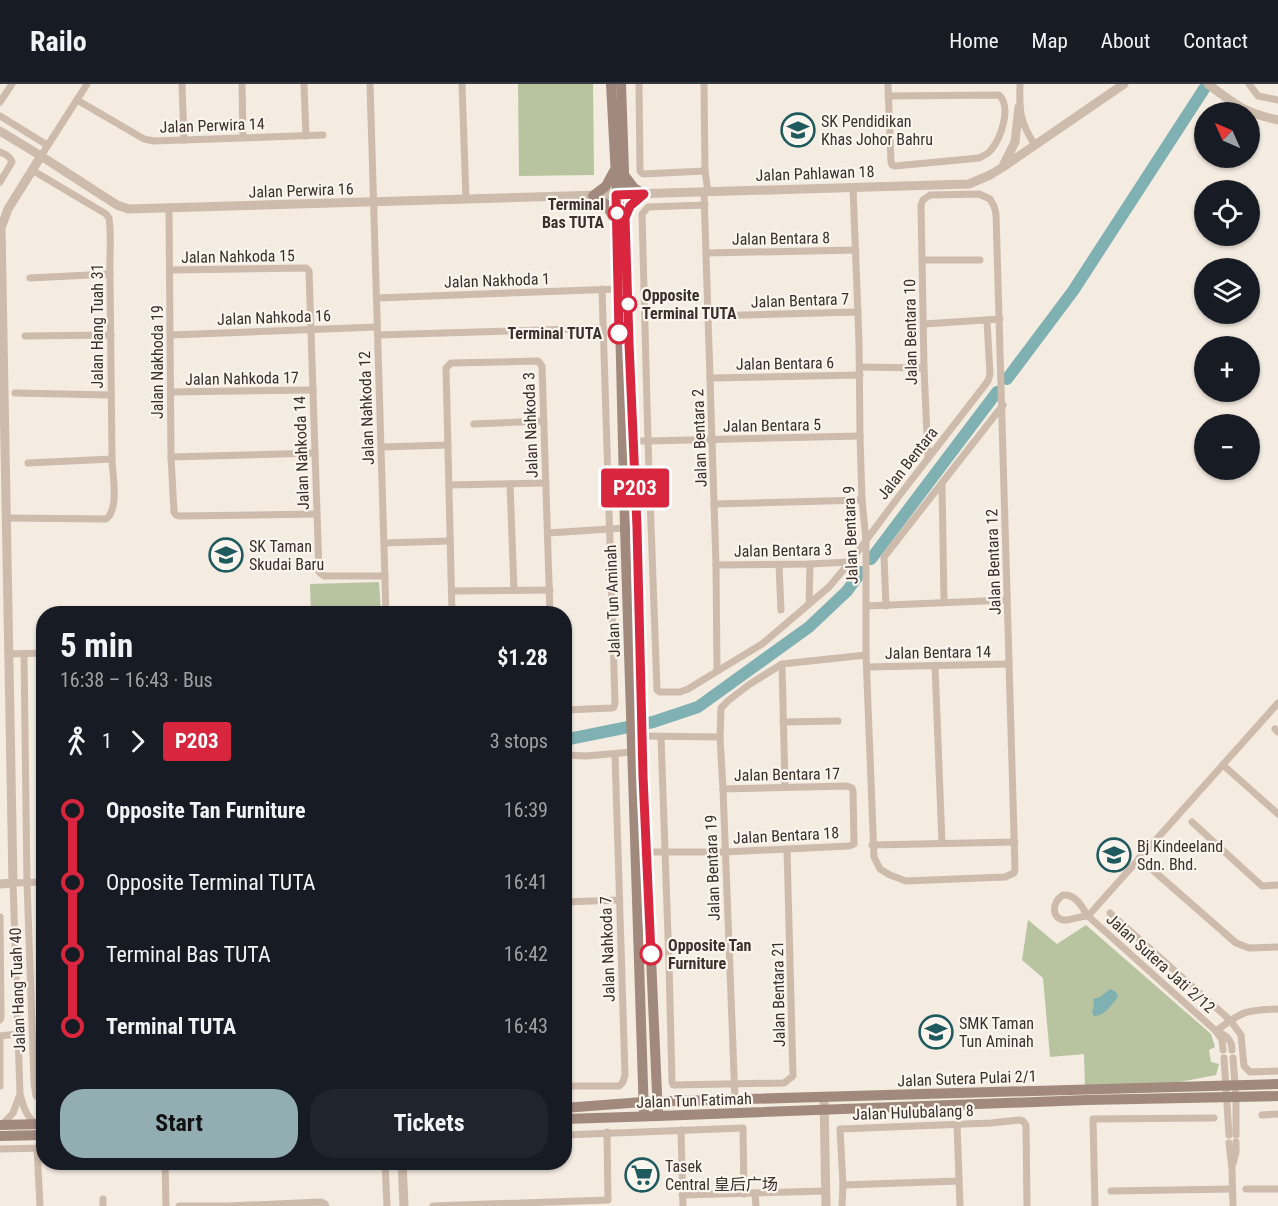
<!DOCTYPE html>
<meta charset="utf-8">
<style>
:root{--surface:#171b24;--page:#20242c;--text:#f1f3f6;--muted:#9ea1a6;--line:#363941;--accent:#92aeb2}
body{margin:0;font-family:"Roboto Condensed","Noto Sans SC",sans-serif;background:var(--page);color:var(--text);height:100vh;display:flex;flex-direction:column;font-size:22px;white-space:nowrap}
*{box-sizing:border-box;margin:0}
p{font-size:20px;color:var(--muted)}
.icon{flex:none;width:33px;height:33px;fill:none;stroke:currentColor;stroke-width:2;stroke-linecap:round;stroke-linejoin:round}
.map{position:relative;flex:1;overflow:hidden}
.side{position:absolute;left:36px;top:522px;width:536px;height:564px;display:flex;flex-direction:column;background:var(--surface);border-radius:24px;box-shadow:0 2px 4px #0004}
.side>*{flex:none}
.badge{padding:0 12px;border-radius:4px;font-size:21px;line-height:39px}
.needle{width:39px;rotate:315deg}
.buttons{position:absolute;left:1194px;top:18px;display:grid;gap:12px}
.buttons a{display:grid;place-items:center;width:66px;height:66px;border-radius:50%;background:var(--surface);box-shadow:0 2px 4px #0004;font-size:30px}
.map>.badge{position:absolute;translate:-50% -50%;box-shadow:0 0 0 3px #fff}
.legs{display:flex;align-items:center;gap:9px;height:66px;padding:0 24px;font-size:20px}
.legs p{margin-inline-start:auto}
.headline{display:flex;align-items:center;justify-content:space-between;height:102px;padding:0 24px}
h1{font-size:33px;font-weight:700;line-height:45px}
.action{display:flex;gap:12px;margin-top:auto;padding:12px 24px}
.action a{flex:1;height:69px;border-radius:24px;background:var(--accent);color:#111;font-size:24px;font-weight:700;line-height:69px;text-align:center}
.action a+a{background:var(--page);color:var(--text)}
ul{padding:0 24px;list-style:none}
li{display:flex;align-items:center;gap:21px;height:72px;font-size:22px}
li i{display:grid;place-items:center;width:9px;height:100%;margin:0 8px;background:currentColor}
li i::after{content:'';width:15px;height:15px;margin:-8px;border:4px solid;border-radius:50%;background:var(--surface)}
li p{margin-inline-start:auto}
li:first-child i{background:linear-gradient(#0000 50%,currentColor 0)}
li:last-child i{background:linear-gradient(currentColor 50%,#0000 0)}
header{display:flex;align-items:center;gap:36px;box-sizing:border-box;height:84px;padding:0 30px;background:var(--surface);border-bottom:2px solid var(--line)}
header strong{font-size:28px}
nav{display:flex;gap:33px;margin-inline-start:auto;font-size:21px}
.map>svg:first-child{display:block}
.green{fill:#b8c4a0}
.water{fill:#7fb0b2}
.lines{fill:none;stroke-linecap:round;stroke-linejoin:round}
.river{stroke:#7fb0b2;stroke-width:12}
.minor{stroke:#cdbbac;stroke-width:7}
.tertiary{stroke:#cdbbac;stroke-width:9}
.secondary{stroke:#a18a7d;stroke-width:10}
.line-1-casing{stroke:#fff;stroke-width:14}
.line-1{stroke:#d7263d;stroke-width:9}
.stop-1-dot{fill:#fff;stroke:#d7263d;stroke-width:3}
.labels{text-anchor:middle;stroke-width:4.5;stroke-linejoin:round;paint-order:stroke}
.poi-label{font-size:16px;fill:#3b302b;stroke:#fbf5ee;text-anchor:start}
.street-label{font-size:16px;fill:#3b302b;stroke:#fbf5ee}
.stop-label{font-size:16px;font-weight:bold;fill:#3b302b;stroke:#fbf5ee;text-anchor:end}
</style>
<header>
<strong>Railo</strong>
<nav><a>Home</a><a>Map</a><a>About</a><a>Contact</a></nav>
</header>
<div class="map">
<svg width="1278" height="1122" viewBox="0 0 1278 1122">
<rect width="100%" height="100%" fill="#f4ebe1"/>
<g class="green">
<path d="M518,0H593L594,91L519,92Z"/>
<path d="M379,498L381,529H311L310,500Z"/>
<path d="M1028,836L1057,860L1086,841L1211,950L1215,963L1209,966L1211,978L1219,980L1216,991L1174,999L1085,1004L1084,970L1050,973L1043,894L1022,876Z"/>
</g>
<path class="water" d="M1110,905L1116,908L1118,913C1111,921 1105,932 1094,932L1092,928L1094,922L1093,915L1100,913Z"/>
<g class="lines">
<g class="river">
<path d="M1007,295L1073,207L1204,5"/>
<path d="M871,475L997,308"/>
<path d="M564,656L653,638L698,623L809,543L847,507L861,488"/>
</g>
<g class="minor">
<path d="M182,0L184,56"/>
<path d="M242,0L243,54"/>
<path d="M304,0L306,52"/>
<path d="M370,0L386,530"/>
<path d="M462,0L466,115"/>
<path d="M639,0L640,87L643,90L705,87"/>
<path d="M704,0L705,87L708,108"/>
<path d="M888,0L891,78L892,81L895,82L979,74C983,72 988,70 991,66C1001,54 1012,23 999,11L888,12"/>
<path d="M1020,0C1019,26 1020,39 1035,61"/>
<path d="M1249,0L1258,12L1278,16"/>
<path d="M77,16L144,55L154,57L323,51"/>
<path d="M0,18L12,0"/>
<path d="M0,32L47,61"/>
<path d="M0,68C5,70 10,72 12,78L0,98"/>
<path d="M41,72L87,0"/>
<path d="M853,103L859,258L860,352L862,416L866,456V571L874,773L880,785L890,791L906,797L1005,793L1014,789L1015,785L996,130L994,122L990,115L979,110L930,111L923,116L921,121L924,284L928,374"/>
<path d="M704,108L716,481L717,587"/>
<path d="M705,121L648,123L642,130L648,357L860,352"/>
<path d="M169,125L171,373L174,428L176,431L179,432L317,430"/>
<path d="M706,169L856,166"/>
<path d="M922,176H980"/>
<path d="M171,186L306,184L309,187L319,488L324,492H385"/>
<path d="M30,194L110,190"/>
<path d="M377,214L618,205"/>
<path d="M708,232L858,228"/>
<path d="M924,240L1000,235"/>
<path d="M171,251L377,243"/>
<path d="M378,251L603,244"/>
<path d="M25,252L111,251"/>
<path d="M860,283L924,284"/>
<path d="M710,294L860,291"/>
<path d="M171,308L313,306"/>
<path d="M15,309L110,311"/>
<path d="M474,340L544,337"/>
<path d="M633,357H648L657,606L660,608H680L688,605L762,560L829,503L850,478L899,412L988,297L990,290L987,237"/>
<path d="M381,363L448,361"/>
<path d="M171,373L315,369"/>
<path d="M28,379L112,375"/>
<path d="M510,400L514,506"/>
<path d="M942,400L944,518"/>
<path d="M449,401L546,399"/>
<path d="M714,420L862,416"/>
<path d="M7,434L106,435C120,425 112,389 112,374C111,314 111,254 110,194C109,174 112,154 109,134L106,130L32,86"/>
<path d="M548,449L625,444"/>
<path d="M384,459L450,457"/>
<path d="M716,481L810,480L850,478"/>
<path d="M779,481L781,526"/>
<path d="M452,507L550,506"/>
<path d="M809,520L810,480"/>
<path d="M866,522L1007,516"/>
<path d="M886,522L884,473L1003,321"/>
<path d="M452,530L446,284L451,279L538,277L542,282L550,530"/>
<path d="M9,570L44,569"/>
<path d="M24,570L27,798L34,999L36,1012L44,1018"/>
<path d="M782,580L785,703"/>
<path d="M935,582C937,641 940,700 942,759"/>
<path d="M867,583L1009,580"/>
<path d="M564,626L612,624L614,623L615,619L602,205"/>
<path d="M783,638L838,637"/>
<path d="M1275,645L1278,648"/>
<path d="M642,652L720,653"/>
<path d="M661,653L669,880L672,998L673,1001L784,999L793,992L787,765"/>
<path d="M564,671L586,672L632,668"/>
<path d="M1223,681L1278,730"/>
<path d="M1192,738L1262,802L1278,801"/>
<path d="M872,761L1015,758"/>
<path d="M647,768H725L849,762L854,760L853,707L852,704L847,702L723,705"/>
<path d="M1139,774L1236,859L1249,864L1278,863"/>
<path d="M1063,811C1076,810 1081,822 1088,832C1081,832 1074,835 1067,836C1051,837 1051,818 1063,811Z"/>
<path d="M564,818L619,816"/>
<path d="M1110,829L1230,936L1241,951L1244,982L1250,988L1278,987"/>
<path d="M0,833L1,934L0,936"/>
<path d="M1216,947C1242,927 1246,926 1278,925"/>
<path d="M1216,947C1225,950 1232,955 1232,966"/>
<path d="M0,952L17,950"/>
<path d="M1223,966L1222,956L1216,947L1088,832L1278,619"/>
<path d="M1224,974L1229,1051"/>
<path d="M1233,974L1236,1013V1051"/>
<path d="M0,1002V952"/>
<path d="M564,1002H619L623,998L625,991L615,670"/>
<path d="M735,1016L723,705L720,653L721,624L729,616L750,600L782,580L866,571"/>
<path d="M1262,1031L1278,1030"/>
<path d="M36,1040C26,1032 23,1022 20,1010L13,799L44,798"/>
<path d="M957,1040L960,1122"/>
<path d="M2,1041L13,1029L19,1013"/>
<path d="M681,1046L683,1122"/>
<path d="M564,1051L743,1044L744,1110"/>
<path d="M1229,1059L1232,1085L1233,1122"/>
<path d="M37,1064L40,1122"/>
<path d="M0,1065L44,1064"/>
<path d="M165,1078L166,1122"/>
<path d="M385,1078L387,1122"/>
<path d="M1233,1080L1236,1068V1058"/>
<path d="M843,1101L959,1097"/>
<path d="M1246,1105H1278"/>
<path d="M1111,1107L1232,1105"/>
<path d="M755,1109L756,1122"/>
<path d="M682,1111L826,1107"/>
<path d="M103,1115V1122"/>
<path d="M179,1122H228L321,1118L325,1120L326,1122"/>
<path d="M433,1122L608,1116L607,1048"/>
<path d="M842,1122L843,1101L840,1045L991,1039L1019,1036L1023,1037L1026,1041L1027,1122"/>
<path d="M1095,1122L1093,1035L1214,1034"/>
</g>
<g class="tertiary">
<path d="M1208,0C1234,20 1245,29 1278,36"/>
<path d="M0,47L41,72L117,121L128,125L969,100L990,91L1003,83L1124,0"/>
<path d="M1004,80L1015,58L1019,23"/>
<path d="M0,800L13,799L1,144L8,125L41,72"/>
<path d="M824,1013L826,1122"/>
<path d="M402,1078L404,1122"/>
</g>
<g class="secondary">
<path d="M611,0L617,111L625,444L644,1032"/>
<path d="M621,0L628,204L629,259L637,443L643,692L658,1032"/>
<path d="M614,87L606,102L593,112L606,120L615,136"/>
<path d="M624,91L634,104L643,110C635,117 631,121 627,131"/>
<path d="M564,1024L643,1018L1278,1000"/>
<path d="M564,1035L658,1032L1087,1016L1278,1012"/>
<path d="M0,1041L44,1040"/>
<path d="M0,1052L44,1051"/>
</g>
</g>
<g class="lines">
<defs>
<path id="line-1" d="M619,249L616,111L644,110L630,122L625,134L629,259L637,443L643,692L651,870"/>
</defs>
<use href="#line-1" class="line-1-casing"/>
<use href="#line-1" class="line-1"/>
</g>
<defs>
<symbol id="school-ring" viewBox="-11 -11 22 22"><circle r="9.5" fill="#fbf5ee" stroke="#1f5a5e" stroke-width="1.5"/><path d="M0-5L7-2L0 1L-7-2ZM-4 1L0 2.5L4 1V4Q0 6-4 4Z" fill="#1f5a5e"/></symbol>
<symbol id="supermarket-ring" viewBox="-11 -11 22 22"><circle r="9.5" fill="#fbf5ee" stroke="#1f5a5e" stroke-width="1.5"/><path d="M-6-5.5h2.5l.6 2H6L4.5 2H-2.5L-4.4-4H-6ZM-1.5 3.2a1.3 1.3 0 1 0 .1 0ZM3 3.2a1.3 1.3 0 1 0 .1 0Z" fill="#1f5a5e"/></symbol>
</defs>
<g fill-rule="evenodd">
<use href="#school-ring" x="779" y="27" width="38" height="38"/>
<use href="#school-ring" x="207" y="452" width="38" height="38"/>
<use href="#school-ring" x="1095" y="752" width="38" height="38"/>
<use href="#school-ring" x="917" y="929" width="38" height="38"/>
<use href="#supermarket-ring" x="623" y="1072" width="38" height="38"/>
</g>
<g class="stop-1-dot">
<circle cx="617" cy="129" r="8"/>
<circle cx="628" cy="220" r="8"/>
<circle cx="619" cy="249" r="10"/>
<circle cx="651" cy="870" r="10"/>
</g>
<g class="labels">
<g class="poi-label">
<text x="821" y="43">SK Pendidikan<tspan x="821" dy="18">Khas Johor Bahru</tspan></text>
<text x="249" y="468">SK Taman<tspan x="249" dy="18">Skudai Baru</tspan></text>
<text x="1137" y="768">Bj Kindeeland<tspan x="1137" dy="18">Sdn. Bhd.</tspan></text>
<text x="959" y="945">SMK Taman<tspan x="959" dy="18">Tun Aminah</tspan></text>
<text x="665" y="1088">Tasek<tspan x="665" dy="18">Central 皇后广场</tspan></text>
</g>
<g class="street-label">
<text transform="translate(212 41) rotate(-2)" y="6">Jalan Perwira 14</text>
<text transform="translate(815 89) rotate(-2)" y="6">Jalan Pahlawan 18</text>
<text transform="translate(301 106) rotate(-2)" y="6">Jalan Perwira 16</text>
<text transform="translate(781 154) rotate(-1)" y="6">Jalan Bentara 8</text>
<text transform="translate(238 172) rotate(-1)" y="6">Jalan Nahkoda 15</text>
<text transform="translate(497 196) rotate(-2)" y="6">Jalan Nakhoda 1</text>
<text transform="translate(800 216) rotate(-2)" y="6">Jalan Bentara 7</text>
<text transform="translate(274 233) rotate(-2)" y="6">Jalan Nahkoda 16</text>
<text transform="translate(97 242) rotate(-90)" y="6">Jalan Hang Tuah 31</text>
<text transform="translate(910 248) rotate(-91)" y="6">Jalan Bentara 10</text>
<text transform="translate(157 278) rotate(-90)" y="6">Jalan Nakhoda 19</text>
<text transform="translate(785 279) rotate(-1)" y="6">Jalan Bentara 6</text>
<text transform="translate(242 294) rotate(-1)" y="6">Jalan Nahkoda 17</text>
<text transform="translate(366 324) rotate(-92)" y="6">Jalan Nahkoda 12</text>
<text transform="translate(530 341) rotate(-92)" y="6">Jalan Nahkoda 3</text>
<text transform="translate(772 341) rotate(-1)" y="6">Jalan Bentara 5</text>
<text transform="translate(699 354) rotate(-92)" y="6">Jalan Bentara 2</text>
<text transform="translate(301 369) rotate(-92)" y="6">Jalan Nahkoda 14</text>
<text transform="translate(907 379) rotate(-52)" y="6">Jalan Bentara</text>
<text transform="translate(850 451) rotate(-92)" y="6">Jalan Bentara 9</text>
<text transform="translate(783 466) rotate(-1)" y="6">Jalan Bentara 3</text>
<text transform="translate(993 478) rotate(-92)" y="6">Jalan Bentara 12</text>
<text transform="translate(612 517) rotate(-92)" y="6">Jalan Tun Aminah</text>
<text transform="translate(938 568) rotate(-1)" y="6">Jalan Bentara 14</text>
<text transform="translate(787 690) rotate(-1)" y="6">Jalan Bentara 17</text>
<text transform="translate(786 751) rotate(-3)" y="6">Jalan Bentara 18</text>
<text transform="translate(712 784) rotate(-92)" y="6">Jalan Bentara 19</text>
<text transform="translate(607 865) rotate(-92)" y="6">Jalan Nahkoda 7</text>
<text transform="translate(1161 879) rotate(42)" y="6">Jalan Sutera Jati 2/12</text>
<text transform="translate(17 906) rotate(-92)" y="6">Jalan Hang Tuah 40</text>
<text transform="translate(778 910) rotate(-91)" y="6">Jalan Bentara 21</text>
<text transform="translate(967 994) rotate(-2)" y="6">Jalan Sutera Pulai 2/1</text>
<text transform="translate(694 1016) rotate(-2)" y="6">Jalan Tun Fatimah</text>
<text transform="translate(913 1028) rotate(-2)" y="6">Jalan Hulubalang 8</text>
</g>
<g class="stop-label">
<text x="604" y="126">Terminal<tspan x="604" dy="18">Bas TUTA</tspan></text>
<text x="642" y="217" text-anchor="start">Opposite<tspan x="642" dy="18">Terminal TUTA</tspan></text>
<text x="602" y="255">Terminal TUTA</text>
<text x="668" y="867" text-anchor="start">Opposite Tan<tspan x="668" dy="18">Furniture</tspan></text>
</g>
</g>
</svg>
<div class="buttons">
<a><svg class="needle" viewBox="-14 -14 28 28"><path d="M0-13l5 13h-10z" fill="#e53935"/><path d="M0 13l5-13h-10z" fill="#9ea1a6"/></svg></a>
<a><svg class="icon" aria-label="locate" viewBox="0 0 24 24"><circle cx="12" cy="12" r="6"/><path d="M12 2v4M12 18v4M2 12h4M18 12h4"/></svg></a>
<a><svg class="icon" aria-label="layers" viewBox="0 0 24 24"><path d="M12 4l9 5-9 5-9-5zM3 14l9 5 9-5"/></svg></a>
<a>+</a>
<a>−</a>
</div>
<b class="badge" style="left:635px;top:404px;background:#d7263d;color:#fff">P203</b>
<section class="side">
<div class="headline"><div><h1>5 min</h1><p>16:38 – 16:43 · Bus</p></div><b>$1.28</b></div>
<div class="legs"><svg class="icon" aria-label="walk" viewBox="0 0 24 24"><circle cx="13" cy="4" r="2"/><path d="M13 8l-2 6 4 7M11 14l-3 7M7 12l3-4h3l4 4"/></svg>1<svg class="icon" aria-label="forward" viewBox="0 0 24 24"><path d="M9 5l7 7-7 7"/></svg><b class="badge" style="background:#d7263d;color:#fff">P203</b><p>3 stops</p></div>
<ul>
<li><i style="color:#d7263d"></i><b>Opposite Tan Furniture</b><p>16:39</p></li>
<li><i style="color:#d7263d"></i><span>Opposite Terminal TUTA</span><p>16:41</p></li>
<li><i style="color:#d7263d"></i><span>Terminal Bas TUTA</span><p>16:42</p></li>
<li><i style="color:#d7263d"></i><b>Terminal TUTA</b><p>16:43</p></li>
</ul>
<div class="action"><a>Start</a><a>Tickets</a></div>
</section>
</div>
